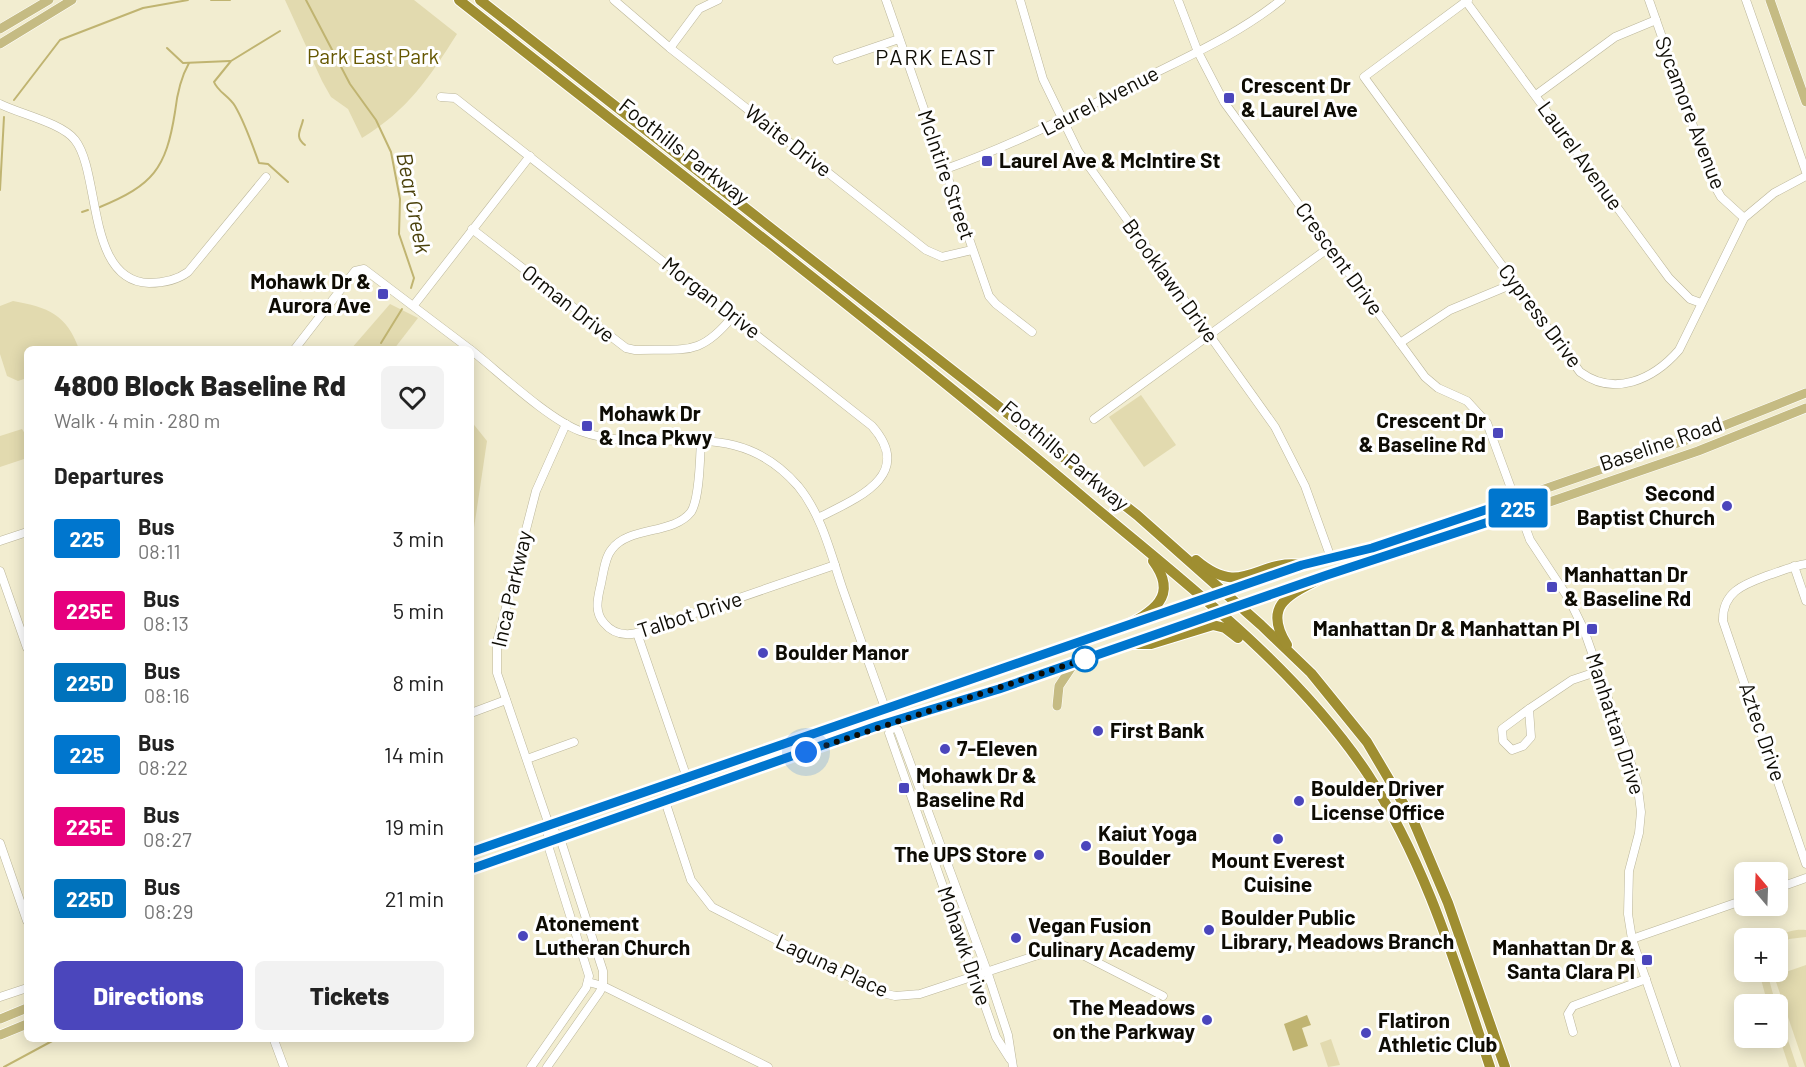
<!DOCTYPE html>
<meta charset="utf-8">
<style>
:root{--surface:#fff;--page:#f2f2f2;--text:#222;--muted:#767676;--accent:#4b46bc}
body{margin:0;font-family:Barlow,sans-serif;background:var(--page);color:var(--text);height:100vh;display:flex;flex-direction:column;font-size:22px;white-space:nowrap}
*{box-sizing:border-box;margin:0}
p{font-size:20px;color:var(--muted)}
.icon{flex:none;width:33px;height:33px;fill:none;stroke:currentColor;stroke-width:2;stroke-linecap:round;stroke-linejoin:round}
.map{position:relative;flex:1;overflow:hidden}
.details{position:absolute;left:24px;top:346px;width:450px;height:696px;display:flex;flex-direction:column;background:var(--surface);border-radius:9px;box-shadow:0 3px 15px #0003}
.details>*{flex:none}
.badge{padding:0 12px;border-radius:4px;font-size:21px;line-height:39px}
.needle{width:39px;rotate:341deg}
.fabs{position:absolute;left:1734px;top:862px;display:grid;gap:12px}
.fabs a{display:grid;place-items:center;width:54px;height:54px;border-radius:9px;background:var(--surface);box-shadow:0 3px 15px #0003;font-size:30px}
.you{position:absolute;width:30px;height:30px;margin:-15px;border:4px solid #fff;border-radius:50%;background:#1a73e8;box-shadow:0 0 0 9px #1a73e833}
.map>.badge{position:absolute;translate:-50% -50%;box-shadow:0 0 0 3px #fff}
h2{padding:0 30px;font-size:22px;line-height:54px}
.round{display:grid;place-items:center;flex:none;width:63px;height:63px;border-radius:9px;background:var(--page)}
.head{display:flex;align-items:center;justify-content:space-between;height:102px;padding:0 30px}
h1{font-size:28px;font-weight:800;line-height:45px}
.primary-button{display:flex;gap:12px;margin-top:auto;padding:12px 30px}
.primary-button a{flex:1;height:69px;border-radius:9px;background:var(--accent);color:#fff;font-size:24px;font-weight:800;line-height:69px;text-align:center}
.primary-button a+a{background:var(--page);color:var(--text)}
ul{padding:0;list-style:none}
li{display:flex;align-items:center;gap:18px;height:72px;padding:0 30px}
li div{flex:1}
li b{display:block;font-size:22px}
li em{font-style:normal}
li .badge{min-width:66px;font-weight:700;text-align:center}
.map>svg:first-child{display:block}
.green{fill:#e2daaf}
.water{fill:#c0b471}
.lines{fill:none;stroke-linecap:round;stroke-linejoin:round}
.stream{stroke:#c0b471;stroke-width:2}
.minor-casing{stroke:#bbb69a;stroke-width:9}
.major-casing{stroke:#fff;stroke-width:10}
.highway-casing{stroke:#fff;stroke-width:12}
.minor{stroke:#fff;stroke-width:8}
.major{stroke:#c5bb83;stroke-width:9}
.highway{stroke:#9f8e31;stroke-width:10}
.line-casing{stroke:#fff;stroke-width:14}
.line{stroke:#0076ce;stroke-width:9}
.walk{stroke:#0e0c04;stroke-width:6;stroke-dasharray:0 10.8}
.poi-dot{fill:#4b46bc;stroke:#fff;stroke-width:2}
.stop-dot{fill:#fff;stroke:#0076ce;stroke-width:3}
.labels{text-anchor:middle;stroke-width:6;stroke-linejoin:round;paint-order:stroke}
.park-label{font-size:21px;fill:#655701;stroke:#fff}
.poi-label{font-size:21px;font-weight:bold;fill:#0e0c04;stroke:#fff;text-anchor:start}
.street-label{font-size:21px;fill:#0e0c04;stroke:#fff}
.neighbourhood-label{font-size:22px;letter-spacing:1.5px;fill:#0e0c04;stroke:#fff}
.water-label{font-size:22px;font-style:italic;fill:#4a410b;stroke:#fff}
</style>
<div class="map">
<svg width="1806" height="1067" viewBox="0 0 1806 1067">
<rect width="100%" height="100%" fill="#f2edd0"/>
<g class="green">
<path d="M285,0H414L457,34C429,78 408,110 362,138L348,109L331,97L322,81Z"/>
<path d="M13,301C48,307 67,315 79,349L27,350V378L18,381L7,376L0,354V306Z"/>
<path d="M390,304L418,318L394,349H351Z"/>
<path d="M1141,395L1176,445L1144,467L1109,417Z"/>
<path d="M471,421L487,441L471,548Z"/>
<path d="M22,429L27,437V458L0,467V436Z"/>
<path d="M1806,930V937L1789,939L1778,947V939H1775C1785,932 1794,929 1806,930Z"/>
<path d="M1806,965V1067H1805L1774,976Z"/>
<path d="M1759,972H1767L1776,1005H1768Z"/>
<path d="M1778,1010L1797,1067H1789L1778,1033Z"/>
<path d="M1331,1039L1340,1065L1328,1067L1320,1043Z"/>
</g>
<path class="water" d="M1307,1015L1311,1025L1302,1028L1308,1046L1293,1051L1284,1024Z"/>
<g class="lines">
<g class="stream">
<path d="M211,0H230"/>
<path d="M306,0L350,84L376,120L391,152L400,199L399,234L414,278L411,288"/>
<path d="M280,31L231,61L214,82C218,92 229,96 235,106C245,123 252,144 259,163L268,164L288,182"/>
<path d="M167,48L183,63L230,61"/>
<path d="M14,100L60,40L143,8L188,0"/>
<path d="M303,120C301,130 294,137 305,145"/>
<path d="M0,190L4,117"/>
<path d="M100,207C153,185 166,169 175,112C177,94 180,79 189,63"/>
<path d="M82,212L88,210"/>
<path d="M381,343L402,309"/>
<path d="M4,1067L54,1040"/>
</g>
<defs>
<g id="minor">
<path d="M614,0L670,48L926,250L942,257L972,250"/>
<path d="M886,0L989,296L996,304L1032,332"/>
<path d="M1020,0L1043,79L1078,151L1275,427L1305,486L1331,558"/>
<path d="M1178,0L1198,52L1224,102L1425,377L1438,388L1467,401L1487,423L1530,540L1569,599L1584,630L1637,781L1641,812L1639,833L1629,871L1628,914L1632,939L1676,1067"/>
<path d="M1465,0L1669,278L1690,299L1701,303"/>
<path d="M1468,0L1364,77L1580,372C1614,397 1653,380 1679,350L1744,218L1774,193L1806,176"/>
<path d="M1649,0L1713,183L1721,197L1744,218"/>
<path d="M1746,0L1806,172"/>
<path d="M670,48L699,9L718,0"/>
<path d="M837,60L899,39"/>
<path d="M1536,95L1615,37L1656,20"/>
<path d="M441,97L455,98L872,426C916,476 855,499 818,518"/>
<path d="M0,104C20,114 62,123 75,140C101,173 86,281 149,283C162,283 177,280 188,272L266,177"/>
<path d="M943,170C1014,145 1080,111 1147,77C1193,54 1240,33 1281,0"/>
<path d="M472,229L626,348L635,350C685,348 699,358 733,316"/>
<path d="M414,305L530,156"/>
<path d="M1400,343L1450,310L1515,283"/>
<path d="M294,350L355,271L364,269L471,350"/>
<path d="M471,350C500,373 548,419 580,431C657,459 732,410 798,486C822,515 831,555 843,590C859,635 875,681 892,727L898,730L987,971L1008,1035L1013,1067"/>
<path d="M1094,419L1330,247"/>
<path d="M701,439C700,456 700,498 691,512C673,535 629,526 612,549C604,558 603,577 600,588C597,601 595,613 604,623C613,634 624,636 637,633L835,565"/>
<path d="M0,541L27,532"/>
<path d="M1806,564C1793,566 1781,571 1769,575C1745,584 1722,591 1723,621L1806,864"/>
<path d="M1794,566L1806,601"/>
<path d="M0,571L27,648"/>
<path d="M637,633L687,778"/>
<path d="M1529,709L1531,737L1523,746L1512,750L1503,741L1502,729Z"/>
<path d="M1529,709L1572,680L1599,671"/>
<path d="M471,713L506,700"/>
<path d="M892,727L889,733L996,1037L1010,1059"/>
<path d="M527,759L574,742"/>
<path d="M665,801L691,880L712,907L879,992L895,996L920,994L1065,946L1163,996"/>
<path d="M0,843L27,921"/>
<path d="M1778,888L1806,878"/>
<path d="M1632,939L1744,900"/>
<path d="M588,982L603,986L768,1067"/>
<path d="M0,997L27,988"/>
<path d="M1573,1032L1568,1014L1573,1006L1646,979"/>
<path d="M274,1040L284,1067"/>
<path d="M531,1067L586,988L589,976L547,842L549,825"/>
<path d="M547,1067L599,993L603,986V971L560,838L549,825L497,673V642L536,491L566,424"/>
</g>
<g id="major">
<path d="M1770,0L1806,102"/>
<path d="M0,29L49,0"/>
<path d="M0,44L72,0"/>
<path d="M1322,577L1410,550L1698,451L1806,408"/>
<path d="M1057,706L1059,686L1075,662"/>
<path d="M471,852L1302,565L1391,542L1695,437L1806,393"/>
<path d="M471,869L907,716L999,689L1306,583"/>
<path d="M0,1019L27,1008"/>
<path d="M0,1035L27,1024"/>
</g>
<g id="highway">
<path d="M459,0C668,165 880,326 1084,498C1183,582 1294,664 1367,773C1426,863 1456,966 1490,1067"/>
<path d="M480,0L1137,515L1261,625L1311,673L1367,742L1413,820L1448,903L1505,1067"/>
<path d="M1196,560C1243,600 1257,558 1302,565"/>
<path d="M1122,628C1152,612 1180,597 1153,561"/>
<path d="M1131,644H1151L1213,625L1225,628L1238,638"/>
<path d="M1287,645C1260,602 1294,593 1327,575"/>
</g>
</defs>
<use href="#minor" class="minor-casing"/>
<use href="#major" class="major-casing"/>
<use href="#highway" class="highway-casing"/>
<use href="#minor" class="minor"/>
<use href="#major" class="major"/>
<use href="#highway" class="highway"/>
</g>
<g class="lines">
<defs>
<path id="line" d="M471,852L1302,565L1372,548L1515,500L1519,512L1327,575L999,689L877,726L471,869"/>
</defs>
<use href="#line" class="line-casing"/>
<use href="#line" class="line"/>
<path class="walk" d="M806,752L1094,656L1085,659"/>
</g>
<g class="poi-dot">
<rect x="1223" y="92" width="12" height="12" rx="3"/>
<rect x="981" y="155" width="12" height="12" rx="3"/>
<rect x="377" y="288" width="12" height="12" rx="3"/>
<rect x="581" y="420" width="12" height="12" rx="3"/>
<rect x="1492" y="427" width="12" height="12" rx="3"/>
<circle cx="1727" cy="506" r="6"/>
<rect x="1546" y="581" width="12" height="12" rx="3"/>
<rect x="1586" y="623" width="12" height="12" rx="3"/>
<circle cx="763" cy="653" r="6"/>
<circle cx="1098" cy="731" r="6"/>
<circle cx="945" cy="749" r="6"/>
<rect x="898" y="782" width="12" height="12" rx="3"/>
<circle cx="1299" cy="801" r="6"/>
<circle cx="1278" cy="839" r="6"/>
<circle cx="1086" cy="846" r="6"/>
<circle cx="1039" cy="855" r="6"/>
<circle cx="1209" cy="930" r="6"/>
<circle cx="523" cy="936" r="6"/>
<circle cx="1016" cy="938" r="6"/>
<rect x="1641" y="954" width="12" height="12" rx="3"/>
<circle cx="1207" cy="1020" r="6"/>
<circle cx="1366" cy="1033" r="6"/>
</g>
<circle class="stop-dot" cx="1085" cy="659" r="12"/>
<g class="labels">
<g class="park-label">
<text x="373" y="64">Park East Park</text>
</g>
<g class="poi-label">
<text x="1241" y="93">Crescent Dr<tspan x="1241" dy="24">&amp; Laurel Ave</tspan></text>
<text x="999" y="168">Laurel Ave &amp; McIntire St</text>
<text x="371" y="289" text-anchor="end">Mohawk Dr &amp;<tspan x="371" dy="24">Aurora Ave</tspan></text>
<text x="599" y="421">Mohawk Dr<tspan x="599" dy="24">&amp; Inca Pkwy</tspan></text>
<text x="1486" y="428" text-anchor="end">Crescent Dr<tspan x="1486" dy="24">&amp; Baseline Rd</tspan></text>
<text x="1715" y="501" text-anchor="end">Second<tspan x="1715" dy="24">Baptist Church</tspan></text>
<text x="1564" y="582">Manhattan Dr<tspan x="1564" dy="24">&amp; Baseline Rd</tspan></text>
<text x="1580" y="636" text-anchor="end">Manhattan Dr &amp; Manhattan Pl</text>
<text x="775" y="660">Boulder Manor</text>
<text x="1110" y="738">First Bank</text>
<text x="957" y="756">7-Eleven</text>
<text x="916" y="783">Mohawk Dr &amp;<tspan x="916" dy="24">Baseline Rd</tspan></text>
<text x="1311" y="796">Boulder Driver<tspan x="1311" dy="24">License Office</tspan></text>
<text x="1098" y="841">Kaiut Yoga<tspan x="1098" dy="24">Boulder</tspan></text>
<text x="1027" y="862" text-anchor="end">The UPS Store</text>
<text x="1278" y="868" text-anchor="middle">Mount Everest<tspan x="1278" dy="24">Cuisine</tspan></text>
<text x="1221" y="925">Boulder Public<tspan x="1221" dy="24">Library, Meadows Branch</tspan></text>
<text x="535" y="931">Atonement<tspan x="535" dy="24">Lutheran Church</tspan></text>
<text x="1028" y="933">Vegan Fusion<tspan x="1028" dy="24">Culinary Academy</tspan></text>
<text x="1635" y="955" text-anchor="end">Manhattan Dr &amp;<tspan x="1635" dy="24">Santa Clara Pl</tspan></text>
<text x="1195" y="1015" text-anchor="end">The Meadows<tspan x="1195" dy="24">on the Parkway</tspan></text>
<text x="1378" y="1028">Flatiron<tspan x="1378" dy="24">Athletic Club</tspan></text>
</g>
<g class="street-label">
<text transform="translate(1100 101) rotate(-27)" y="7">Laurel Avenue</text>
<text transform="translate(1690 113) rotate(69)" y="7">Sycamore Avenue</text>
<text transform="translate(788 141) rotate(38)" y="7">Waite Drive</text>
<text transform="translate(684 152) rotate(38)" y="7">Foothills Parkway</text>
<text transform="translate(1580 156) rotate(54)" y="7">Laurel Avenue</text>
<text transform="translate(946 175) rotate(71)" y="7">McIntire Street</text>
<text transform="translate(1339 259) rotate(54)" y="7">Crescent Drive</text>
<text transform="translate(1170 281) rotate(54)" y="7">Brooklawn Drive</text>
<text transform="translate(711 298) rotate(38)" y="7">Morgan Drive</text>
<text transform="translate(568 304) rotate(38)" y="7">Orman Drive</text>
<text transform="translate(1540 316) rotate(53)" y="7">Cypress Drive</text>
<text transform="translate(1661 444) rotate(-19)" y="7">Baseline Road</text>
<text transform="translate(1065 456) rotate(40)" y="7">Foothills Parkway</text>
<text transform="translate(512 589) rotate(-77)" y="7">Inca Parkway</text>
<text transform="translate(690 615) rotate(-18)" y="7">Talbot Drive</text>
<text transform="translate(1615 724) rotate(72)" y="7">Manhattan Drive</text>
<text transform="translate(1762 732) rotate(71)" y="7">Aztec Drive</text>
<text transform="translate(964 946) rotate(71)" y="7">Mohawk Drive</text>
<text transform="translate(832 966) rotate(25)" y="7">Laguna Place</text>
</g>
<g class="neighbourhood-label">
<text x="936" y="65">PARK EAST</text>
</g>
<g class="water-label">
<text transform="translate(414 203) rotate(79)" y="8">Bear Creek</text>
</g>
</g>
</svg>
<div class="fabs">
<a><svg class="needle" viewBox="-14 -14 28 28"><path d="M0-13l5 13h-10z" fill="#e53935"/><path d="M0 13l5-13h-10z" fill="#767676"/></svg></a>
<a>+</a>
<a>−</a>
</div>
<div class="you" style="left:806px;top:752px"></div>
<b class="badge" style="left:1518px;top:508px;background:#0076ce;color:#fff">225</b>
<section class="details">
<div class="head"><div><h1>4800 Block Baseline Rd</h1><p>Walk · 4 min · 280 m</p></div><a class="round"><svg class="icon" aria-label="heart" viewBox="0 0 24 24"><path d="M12 20l-8-8c-3-5 5-10 8-4 3-6 11-1 8 4z"/></svg></a></div>
<h2>Departures</h2>
<ul>
<li><span class="badge" style="background:#0076ce;color:#fff">225</span><div><b>Bus</b><p>08:11</p></div><em>3 min</em></li>
<li><span class="badge" style="background:#e6007e;color:#fff">225E</span><div><b>Bus</b><p>08:13</p></div><em>5 min</em></li>
<li><span class="badge" style="background:#0072bc;color:#fff">225D</span><div><b>Bus</b><p>08:16</p></div><em>8 min</em></li>
<li><span class="badge" style="background:#0076ce;color:#fff">225</span><div><b>Bus</b><p>08:22</p></div><em>14 min</em></li>
<li><span class="badge" style="background:#e6007e;color:#fff">225E</span><div><b>Bus</b><p>08:27</p></div><em>19 min</em></li>
<li><span class="badge" style="background:#0072bc;color:#fff">225D</span><div><b>Bus</b><p>08:29</p></div><em>21 min</em></li>
</ul>
<div class="primary-button"><a>Directions</a><a>Tickets</a></div>
</section>
</div>
